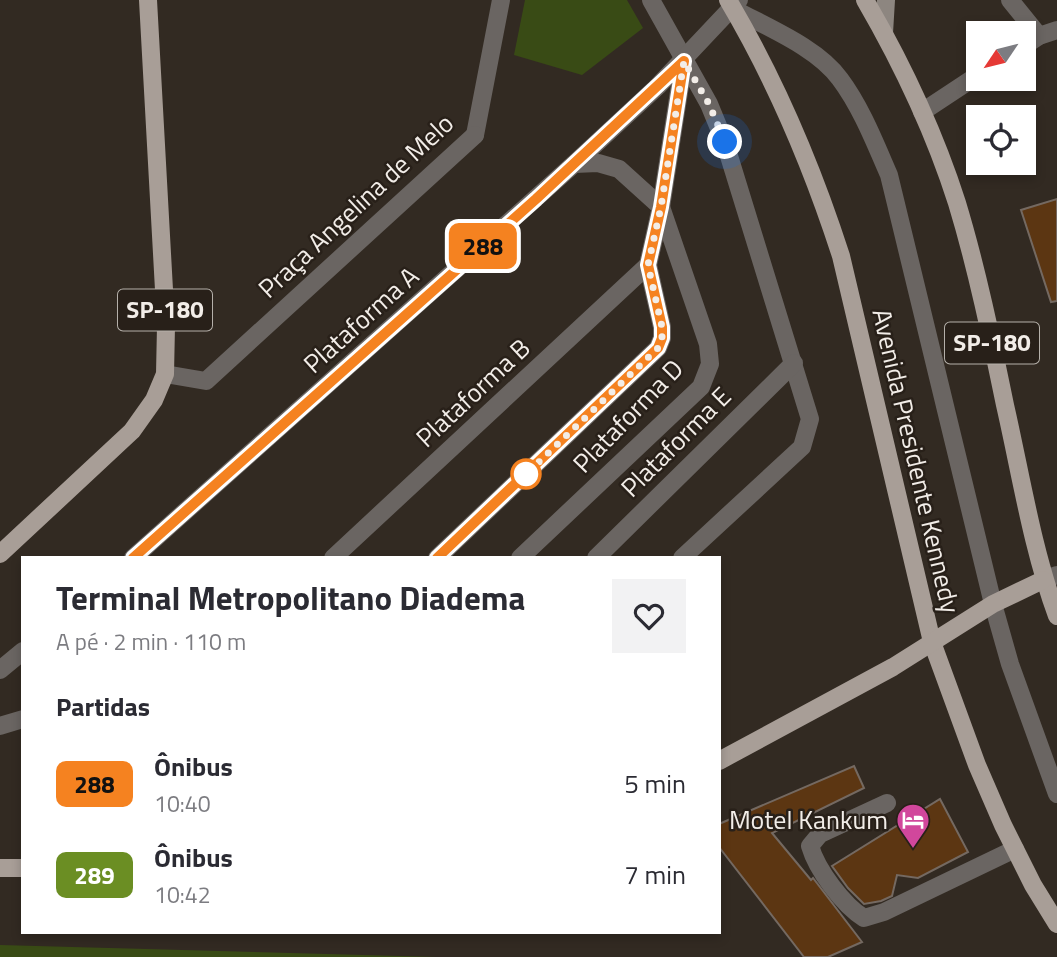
<!DOCTYPE html>
<html lang="pt">
<meta charset="utf-8">
<style>
:root{--surface:#fff;--page:#f2f2f3;--text:#2b2b33;--muted:#7c7c81}
body{margin:0;font-family:"Titillium Web",sans-serif;background:var(--page);color:var(--text);height:100vh;display:flex;flex-direction:column;font-size:26px;white-space:nowrap}
*{box-sizing:border-box;margin:0}
p{font-size:23px;color:var(--muted)}
.icon{flex:none;width:38px;height:38px;fill:none;stroke:currentColor;stroke-width:2;stroke-linecap:round;stroke-linejoin:round}
.map{position:relative;flex:1;overflow:hidden}
.sheet{position:absolute;left:21px;top:556px;width:700px;height:378px;display:flex;flex-direction:column;background:var(--surface);border-radius:0px;box-shadow:0 4px 10px #0003}
.sheet>*{flex:none}
.badge{padding:0 14px;border-radius:10px;font-size:24px;line-height:46px}
.needle{width:46px;rotate:235deg}
.buttons{position:absolute;left:966px;top:21px;display:grid;gap:14px}
.buttons a{display:grid;place-items:center;width:70px;height:70px;border-radius:0px;background:var(--surface);box-shadow:0 4px 10px #0003;font-size:35px}
.you{position:absolute;width:35px;height:35px;margin:-18px;border:5px solid #fff;border-radius:50%;background:#1a73e8;box-shadow:0 0 0 10px #1a73e833}
.map>.badge{position:absolute;translate:-50% -50%;box-shadow:0 0 0 4px #fff}
h2{padding:0 35px;font-size:26px;line-height:63px}
.round{display:grid;place-items:center;flex:none;width:74px;height:74px;border-radius:0px;background:var(--page)}
.summary{display:flex;align-items:center;justify-content:space-between;height:119px;padding:0 35px}
h1{font-size:33px;font-weight:700;line-height:52px}
ul{padding:0;list-style:none}
li{display:flex;align-items:center;gap:21px;height:91px;padding:0 35px}
li div{flex:1}
li b{display:block;font-size:26px}
li em{font-style:normal}
li .badge{min-width:77px;font-weight:700;text-align:center}
.map>svg:first-child{display:block}
.green{fill:#394b15}
.building{fill:#5c3612;stroke:#746961;stroke-width:2}
.lines{fill:none;stroke-linecap:round;stroke-linejoin:round}
.lane{stroke:#6a6562;stroke-width:18}
.street{stroke:#6a6562;stroke-width:18}
.secondary{stroke:#8d8680;stroke-width:18}
.primary{stroke:#a89e97;stroke-width:18}
.line-casing{stroke:#fff;stroke-width:16}
.line{stroke:#f58220;stroke-width:10}
.walk{stroke:#f2ede8;stroke-width:7;stroke-dasharray:0 12.6}
.stop-dot{fill:#fff;stroke:#f58220;stroke-width:3.5}
.labels{text-anchor:middle;stroke-width:5;stroke-linejoin:round;paint-order:stroke}
.shield{fill:#282019;stroke:#b5b0aa;stroke-width:2}
.shield-label{font-size:24px;font-weight:bold;fill:#f2ede8}
.street-label{font-size:26px;fill:#f2ede8;stroke:#282019}
.poi-label{font-size:26px;fill:#f2ede8;stroke:#282019;text-anchor:end}
</style>
<div class="map">
<svg width="1057" height="957" viewBox="0 0 1057 957">
<rect width="100%" height="100%" fill="#322a22"/>
<g class="green">
<path d="M525,0H627L643,28L582,75L514,55Z"/>
<path d="M0,945L437,957H0Z"/>
</g>
<g class="building">
<path d="M1057,199V301L1051,302L1021,210Z"/>
<path d="M854,766L864,788L772,833L811,880L813,878L862,942L828,957H804L719,847V824Z"/>
<path d="M940,799L968,852L918,878L897,875L892,896L881,901L864,904L848,888L832,866Z"/>
</g>
<g class="lines">
<g class="lane">
<path d="M651,0L709,104L725,143L810,419L802,447L682,558"/>
<path d="M732,8C766,27 817,47 840,79C861,107 875,143 889,175L993,604L1010,664L1057,794"/>
<path d="M475,135L501,0"/>
<path d="M133,558L574,164L658,86L739,0"/>
<path d="M333,558L648,265"/>
<path d="M437,558L658,348L662,338V327L648,265L661,207L684,60"/>
<path d="M520,558L701,387L710,364L708,344L661,207L619,169L598,163L574,164"/>
<path d="M596,558L794,363"/>
<path d="M0,670L23,651"/>
<path d="M0,726L23,719"/>
<path d="M887,803L820,834L810,846C817,870 843,905 864,918L884,912L1015,849"/>
</g>
<g class="street">
<path d="M1010,0L1039,36"/>
<path d="M1024,46L1039,36L1057,30"/>
<path d="M922,112L978,75"/>
<path d="M165,374L206,381L475,135"/>
<path d="M1043,580L1057,575"/>
</g>
<path class="secondary" d="M884,33L886,0"/>
<g class="primary">
<path d="M728,0C776,81 812,166 841,256L932,642L977,765L1003,825L1033,885L1057,924"/>
<path d="M865,0C901,62 935,134 957,203C977,269 991,337 1005,405C1021,475 1032,548 1057,616"/>
<path d="M0,554L132,431L154,400L165,374L166,326L148,0"/>
<path d="M719,761L893,667L993,604L1043,580"/>
<path d="M0,868H23"/>
</g>
</g>
<g class="lines">
<defs>
<path id="line" d="M133,558L536,199L684,61L661,207L648,265L662,327V338L658,348L437,558"/>
</defs>
<use href="#line" class="line-casing"/>
<use href="#line" class="line"/>
<path class="walk" d="M526,474L519,481L658,348L662,338V327L648,265L661,207L684,61L709,104L725,142"/>
</g>
<defs>
<symbol id="hotel-pin" viewBox="-11 -11 22 30"><path d="M0 17L-7.5 6A9.5 9.5 0 1 1 7.5 6Z" fill="#d1479c" stroke="#282019"/><path d="M-6-4.5h1.5V1H6V5H4.5V3h-9V5H-6ZM-4 0a1.8 1.8 0 1 1 3.6 0ZM.5 0V-2.5h3Q6-2.5 6 0Z" fill="#fff"/></symbol>
</defs>
<g fill-rule="evenodd">
<use href="#hotel-pin" x="894" y="801" width="38" height="52"/>
</g>
<circle class="stop-dot" cx="526" cy="474" r="14"/>
<g class="labels">
<g class="shield">
<rect x="118" y="289.5" width="94" height="41" rx="5"/>
<rect x="945" y="322.5" width="94" height="41" rx="5"/>
</g>
<g class="shield-label">
<text x="165" y="318">SP-180</text>
<text x="992" y="351">SP-180</text>
</g>
<g class="street-label">
<text transform="translate(356 206) rotate(-43)" y="9">Praça Angelina de Melo</text>
<text transform="translate(361 320) rotate(-42)" y="9">Plataforma A</text>
<text transform="translate(473 393) rotate(-43)" y="9">Plataforma B</text>
<text transform="translate(628 416) rotate(-46)" y="9">Plataforma D</text>
<text transform="translate(676 442) rotate(-45)" y="9">Plataforma E</text>
<text transform="translate(916 461) rotate(77)" y="9">Avenida Presidente Kennedy</text>
</g>
<g class="poi-label">
<text x="888" y="829">Motel Kankum</text>
</g>
</g>
</svg>
<div class="buttons">
<a><svg class="needle" viewBox="-14 -14 28 28"><path d="M0-13l5 13h-10z" fill="#e53935"/><path d="M0 13l5-13h-10z" fill="#7c7c81"/></svg></a>
<a><svg class="icon" aria-label="locate" viewBox="0 0 24 24"><circle cx="12" cy="12" r="6"/><path d="M12 2v4M12 18v4M2 12h4M18 12h4"/></svg></a>
</div>
<div class="you" style="left:725px;top:142px"></div>
<b class="badge" style="left:483px;top:246px;background:#f58220;color:#111">288</b>
<section class="sheet">
<div class="summary"><div><h1>Terminal Metropolitano Diadema</h1><p>A pé · 2 min · 110 m</p></div><a class="round"><svg class="icon" aria-label="heart" viewBox="0 0 24 24"><path d="M12 20l-8-8c-3-5 5-10 8-4 3-6 11-1 8 4z"/></svg></a></div>
<h2>Partidas</h2>
<ul>
<li><span class="badge" style="background:#f58220;color:#111">288</span><div><b>Ônibus</b><p>10:40</p></div><em>5 min</em></li>
<li><span class="badge" style="background:#6b8e23;color:#fff">289</span><div><b>Ônibus</b><p>10:42</p></div><em>7 min</em></li>
</ul>
</section>
</div>
